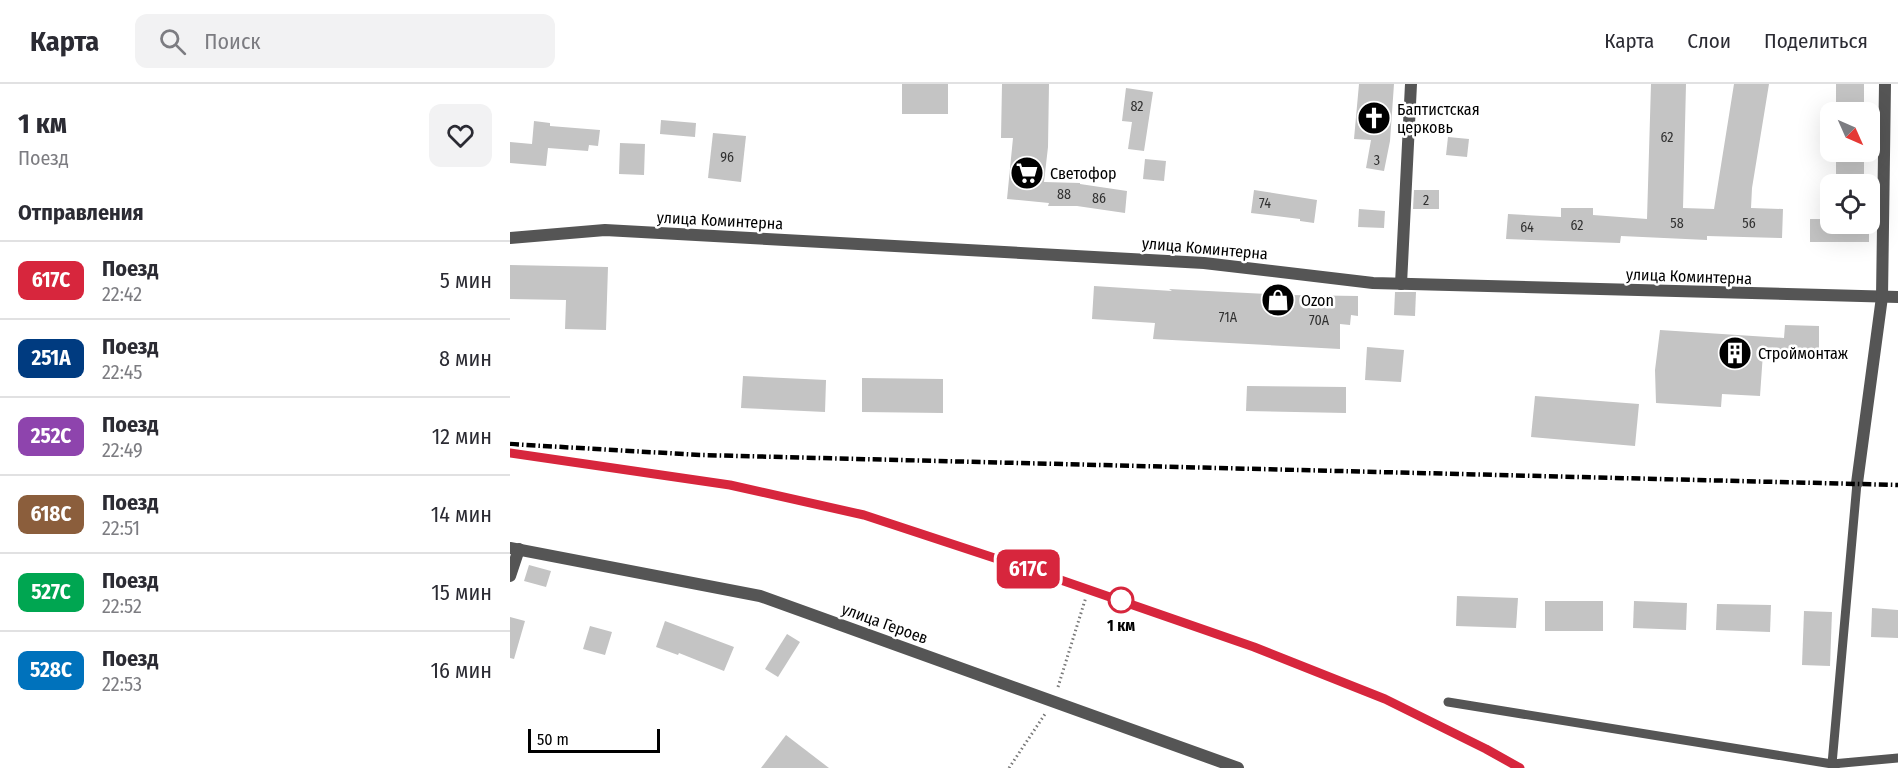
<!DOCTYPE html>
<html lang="ru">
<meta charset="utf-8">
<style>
:root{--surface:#fff;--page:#f2f2f3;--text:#2b2b33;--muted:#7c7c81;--line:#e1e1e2}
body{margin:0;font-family:"Fira Sans Condensed",sans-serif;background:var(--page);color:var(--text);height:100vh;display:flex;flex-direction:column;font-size:22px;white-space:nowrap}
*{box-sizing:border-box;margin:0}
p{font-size:20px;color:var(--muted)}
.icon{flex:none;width:33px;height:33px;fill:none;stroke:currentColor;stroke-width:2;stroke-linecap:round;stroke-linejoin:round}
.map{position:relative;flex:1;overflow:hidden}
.panel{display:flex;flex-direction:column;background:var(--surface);width:510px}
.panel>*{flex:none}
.badge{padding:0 12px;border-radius:9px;font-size:21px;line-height:39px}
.needle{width:39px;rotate:135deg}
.fabs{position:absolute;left:1310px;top:18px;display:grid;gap:12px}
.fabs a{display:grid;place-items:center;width:60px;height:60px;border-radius:12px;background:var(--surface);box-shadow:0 6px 24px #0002;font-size:30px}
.scale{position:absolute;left:18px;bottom:15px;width:132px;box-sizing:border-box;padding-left:6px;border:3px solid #000;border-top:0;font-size:16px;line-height:21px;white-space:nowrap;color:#000;-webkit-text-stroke:4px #fff;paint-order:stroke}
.map>.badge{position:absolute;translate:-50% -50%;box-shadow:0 0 0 3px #fff}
h2{padding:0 18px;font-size:22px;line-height:54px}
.round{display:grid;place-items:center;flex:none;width:63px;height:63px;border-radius:12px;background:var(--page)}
.summary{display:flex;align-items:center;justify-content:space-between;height:102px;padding:0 18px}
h1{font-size:28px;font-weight:700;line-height:45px}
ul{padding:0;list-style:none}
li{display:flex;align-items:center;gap:18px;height:78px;padding:0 18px;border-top:2px solid var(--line)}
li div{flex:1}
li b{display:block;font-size:22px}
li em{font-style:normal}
li .badge{min-width:66px;font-weight:700;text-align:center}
header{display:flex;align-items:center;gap:36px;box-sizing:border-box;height:84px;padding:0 30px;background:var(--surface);border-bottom:2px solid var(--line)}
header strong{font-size:28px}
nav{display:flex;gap:33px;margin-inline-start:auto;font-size:21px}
.search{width:420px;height:54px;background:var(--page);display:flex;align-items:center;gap:15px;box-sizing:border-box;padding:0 21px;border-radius:12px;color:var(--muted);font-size:22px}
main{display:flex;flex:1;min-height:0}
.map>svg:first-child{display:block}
.building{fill:#c4c4c4}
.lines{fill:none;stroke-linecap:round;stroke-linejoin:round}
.path{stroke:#777;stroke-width:3;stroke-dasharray:1.5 3;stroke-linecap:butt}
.service{stroke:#555;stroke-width:9}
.minor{stroke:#555;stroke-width:12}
.tertiary{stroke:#555;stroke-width:12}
.rail{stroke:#000;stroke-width:4.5;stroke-dasharray:9 3 1.5 3;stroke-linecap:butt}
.line-casing{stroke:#fff;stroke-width:14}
.line{stroke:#d7263d;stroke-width:9}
.stop-dot{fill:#fff;stroke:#d7263d;stroke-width:3}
.labels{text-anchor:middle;stroke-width:5;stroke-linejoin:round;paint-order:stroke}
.number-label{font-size:14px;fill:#313131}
.poi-label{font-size:16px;fill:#000;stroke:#fff;text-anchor:start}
.street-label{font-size:16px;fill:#000;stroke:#fff}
.stop-label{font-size:16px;font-weight:bold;fill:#000;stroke:#fff}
</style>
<header>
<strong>Карта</strong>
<div class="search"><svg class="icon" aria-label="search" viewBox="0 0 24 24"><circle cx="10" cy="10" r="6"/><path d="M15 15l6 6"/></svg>Поиск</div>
<nav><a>Карта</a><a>Слои</a><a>Поделиться</a></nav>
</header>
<main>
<section class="panel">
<div class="summary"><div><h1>1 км</h1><p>Поезд</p></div><a class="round"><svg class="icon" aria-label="heart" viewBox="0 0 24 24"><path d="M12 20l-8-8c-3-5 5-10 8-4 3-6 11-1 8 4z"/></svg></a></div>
<h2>Отправления</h2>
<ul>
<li><span class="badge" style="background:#d7263d;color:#fff">617C</span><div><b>Поезд</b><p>22:42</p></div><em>5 мин</em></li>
<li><span class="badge" style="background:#003b80;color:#fff">251А</span><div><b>Поезд</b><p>22:45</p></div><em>8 мин</em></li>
<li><span class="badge" style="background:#8e44ad;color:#fff">252С</span><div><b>Поезд</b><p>22:49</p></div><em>12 мин</em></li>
<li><span class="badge" style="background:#8b5e3c;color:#fff">618С</span><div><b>Поезд</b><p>22:51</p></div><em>14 мин</em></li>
<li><span class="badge" style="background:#00a651;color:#fff">527С</span><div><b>Поезд</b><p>22:52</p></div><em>15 мин</em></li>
<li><span class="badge" style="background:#0072bc;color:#fff">528С</span><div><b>Поезд</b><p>22:53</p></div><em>16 мин</em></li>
</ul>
</section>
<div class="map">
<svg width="1388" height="684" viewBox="0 0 1388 684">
<rect width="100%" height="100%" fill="#fff"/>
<g class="building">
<rect x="392" y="0" width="46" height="30"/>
<path d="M492,0H539L538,63L534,98L570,99V100L617,107L615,129L567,122H538L539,119L497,115L503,54H491Z"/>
<path d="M849,0H884L880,57L874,87L856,84L861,56L844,55Z"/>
<path d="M1141,0H1176L1173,124L1204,125L1224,0H1259L1242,104L1241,124L1273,125L1272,154L1197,152V156L1111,152L1110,159L996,155L998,130L1051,133V124H1083V131L1137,135Z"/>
<rect x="1326" y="0" width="28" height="28"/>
<path d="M616,4L643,8L634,67L618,65L622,38L612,37Z"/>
<path d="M151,36L186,39L185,53L150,50Z"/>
<path d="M24,37L40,39V42L90,46L88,62L79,61L78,67L38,64L36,82L0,79V58L22,60Z"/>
<path d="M203,49L236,52L231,98L198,94Z"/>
<path d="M938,53L959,55L957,73L936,71Z"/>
<path d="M110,59L135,60L134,91L109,90Z"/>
<rect x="1326" y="68" width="28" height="32"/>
<path d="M635,75L656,77L654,97L633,95Z"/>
<path d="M744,106L807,116L804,139L790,137V135L741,129Z"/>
<path d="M904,106H929V125H903Z"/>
<path d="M849,125L875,127L874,144L848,143Z"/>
<path d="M1300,135H1320V140H1359V158H1300Z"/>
<path d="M0,181L98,183L96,246L55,245L56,216L0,215Z"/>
<path d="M584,202L662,207L659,205L778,211L848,212V232L841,231L840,241L830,240V265L643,255L645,239L582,235Z"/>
<path d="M885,208H906L905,232L884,231Z"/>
<path d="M1275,241L1309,242V270L1253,269L1250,312L1212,310L1211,323L1146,319L1145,286L1150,246L1274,254Z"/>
<path d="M857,263L894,266L891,298L855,296Z"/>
<path d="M233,292L316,296L315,328L231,324Z"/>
<path d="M352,294L433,295V329L352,328Z"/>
<path d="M737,302L836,303V329L736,327Z"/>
<path d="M1025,312L1129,320L1125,362L1021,353Z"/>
<path d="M19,481L41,487L36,503L14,497Z"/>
<path d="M947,512L1008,514L1006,544L946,542Z"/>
<rect x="1035" y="517" width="58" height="30"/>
<path d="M1124,517L1177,519L1176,546L1123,544Z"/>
<path d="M1207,520L1261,521L1260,548L1206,546Z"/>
<path d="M1362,524L1388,526V554L1361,553Z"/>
<path d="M1294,527L1322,528L1320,582L1292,581Z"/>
<path d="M0,533L15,537L4,575L0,574Z"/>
<path d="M155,537L224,563L214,587L169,569L168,571L146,563Z"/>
<path d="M80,542L102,548L95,571L73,565Z"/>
<path d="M277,550L290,558L268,593L255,585Z"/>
<path d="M276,651L319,684H251Z"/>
</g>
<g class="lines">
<g class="path">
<path d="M548,603L576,513"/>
<path d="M499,684L535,630"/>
</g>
<g class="service">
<path d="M1347,399L1322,680L1388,674"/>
<path d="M938,618L1322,680L1325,684"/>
</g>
<g class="minor">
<path d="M891,200L901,0"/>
<path d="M1347,399L1372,213"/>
<path d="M0,464L250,512L728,684"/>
<path d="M0,492L9,465"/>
</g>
<g class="tertiary">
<path d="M0,154L95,146L694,179L863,199L1388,213"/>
<path d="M1372,213L1375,0"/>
</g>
<g class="rail">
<path d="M0,360L190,371L1388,401"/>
<path d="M0,370L220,401L354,431L611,516L744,563L875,615L976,665L1010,684"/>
</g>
</g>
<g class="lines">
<defs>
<path id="line" d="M0,369L220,401L354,431L545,494L744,563L875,615L976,665L1010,684"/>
</defs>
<use href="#line" class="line-casing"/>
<use href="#line" class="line"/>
</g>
<defs>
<symbol id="church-disc" viewBox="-11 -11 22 22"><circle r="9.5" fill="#000" stroke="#fff"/><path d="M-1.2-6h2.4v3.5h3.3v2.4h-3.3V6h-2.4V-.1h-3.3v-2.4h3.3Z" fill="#fff"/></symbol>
<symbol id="supermarket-disc" viewBox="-11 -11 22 22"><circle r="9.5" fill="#000" stroke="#fff"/><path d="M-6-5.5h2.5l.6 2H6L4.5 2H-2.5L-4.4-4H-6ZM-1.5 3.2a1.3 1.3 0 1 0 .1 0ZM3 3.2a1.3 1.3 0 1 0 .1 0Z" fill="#fff"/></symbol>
<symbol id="shop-disc" viewBox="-11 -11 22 22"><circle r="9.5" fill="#000" stroke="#fff"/><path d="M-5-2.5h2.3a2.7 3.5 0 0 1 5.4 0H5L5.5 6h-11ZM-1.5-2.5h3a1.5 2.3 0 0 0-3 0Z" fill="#fff"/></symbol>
<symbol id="building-disc" viewBox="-11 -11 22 22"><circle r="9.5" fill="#000" stroke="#fff"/><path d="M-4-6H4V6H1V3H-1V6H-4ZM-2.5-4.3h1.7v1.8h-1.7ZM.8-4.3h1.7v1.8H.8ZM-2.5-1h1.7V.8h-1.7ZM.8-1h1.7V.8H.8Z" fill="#fff"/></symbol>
</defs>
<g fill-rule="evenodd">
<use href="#church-disc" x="845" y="15" width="38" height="38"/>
<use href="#supermarket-disc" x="498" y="70" width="38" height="38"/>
<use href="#shop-disc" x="749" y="197" width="38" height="38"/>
<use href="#building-disc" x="1206" y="250" width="38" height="38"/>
</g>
<circle class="stop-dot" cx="611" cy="516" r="12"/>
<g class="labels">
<g class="number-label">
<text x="627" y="27">82</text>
<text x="1157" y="58">62</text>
<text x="217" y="78">96</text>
<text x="867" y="81">3</text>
<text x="554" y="115">88</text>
<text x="589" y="119">86</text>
<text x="916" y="121">2</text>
<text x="755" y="124">74</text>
<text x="1167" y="144">58</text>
<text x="1239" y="144">56</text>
<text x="1067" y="146">62</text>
<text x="1017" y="148">64</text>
<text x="718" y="238">71А</text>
<text x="809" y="241">70А</text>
</g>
<g class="poi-label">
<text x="887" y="31">Баптистская<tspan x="887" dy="18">церковь</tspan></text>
<text x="540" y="95">Светофор</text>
<text x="791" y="222">Ozon</text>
<text x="1248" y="275">Строймонтаж</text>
</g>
<g class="street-label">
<text transform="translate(210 136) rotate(3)" y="6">улица Коминтерна</text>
<text transform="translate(695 164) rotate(5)" y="6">улица Коминтерна</text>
<text transform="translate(1179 192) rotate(2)" y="6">улица Коминтерна</text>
<text transform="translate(375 539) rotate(20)" y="6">улица Героев</text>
</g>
<g class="stop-label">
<text x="611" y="547">1 км</text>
</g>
</g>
</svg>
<div class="fabs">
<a><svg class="needle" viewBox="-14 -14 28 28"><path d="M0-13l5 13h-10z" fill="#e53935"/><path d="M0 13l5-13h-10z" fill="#7c7c81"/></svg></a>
<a><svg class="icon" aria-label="locate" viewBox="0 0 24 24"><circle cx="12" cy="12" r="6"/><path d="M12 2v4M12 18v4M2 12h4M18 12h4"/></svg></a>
</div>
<div class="scale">50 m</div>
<b class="badge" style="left:518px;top:485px;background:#d7263d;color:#fff">617C</b>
</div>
</main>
